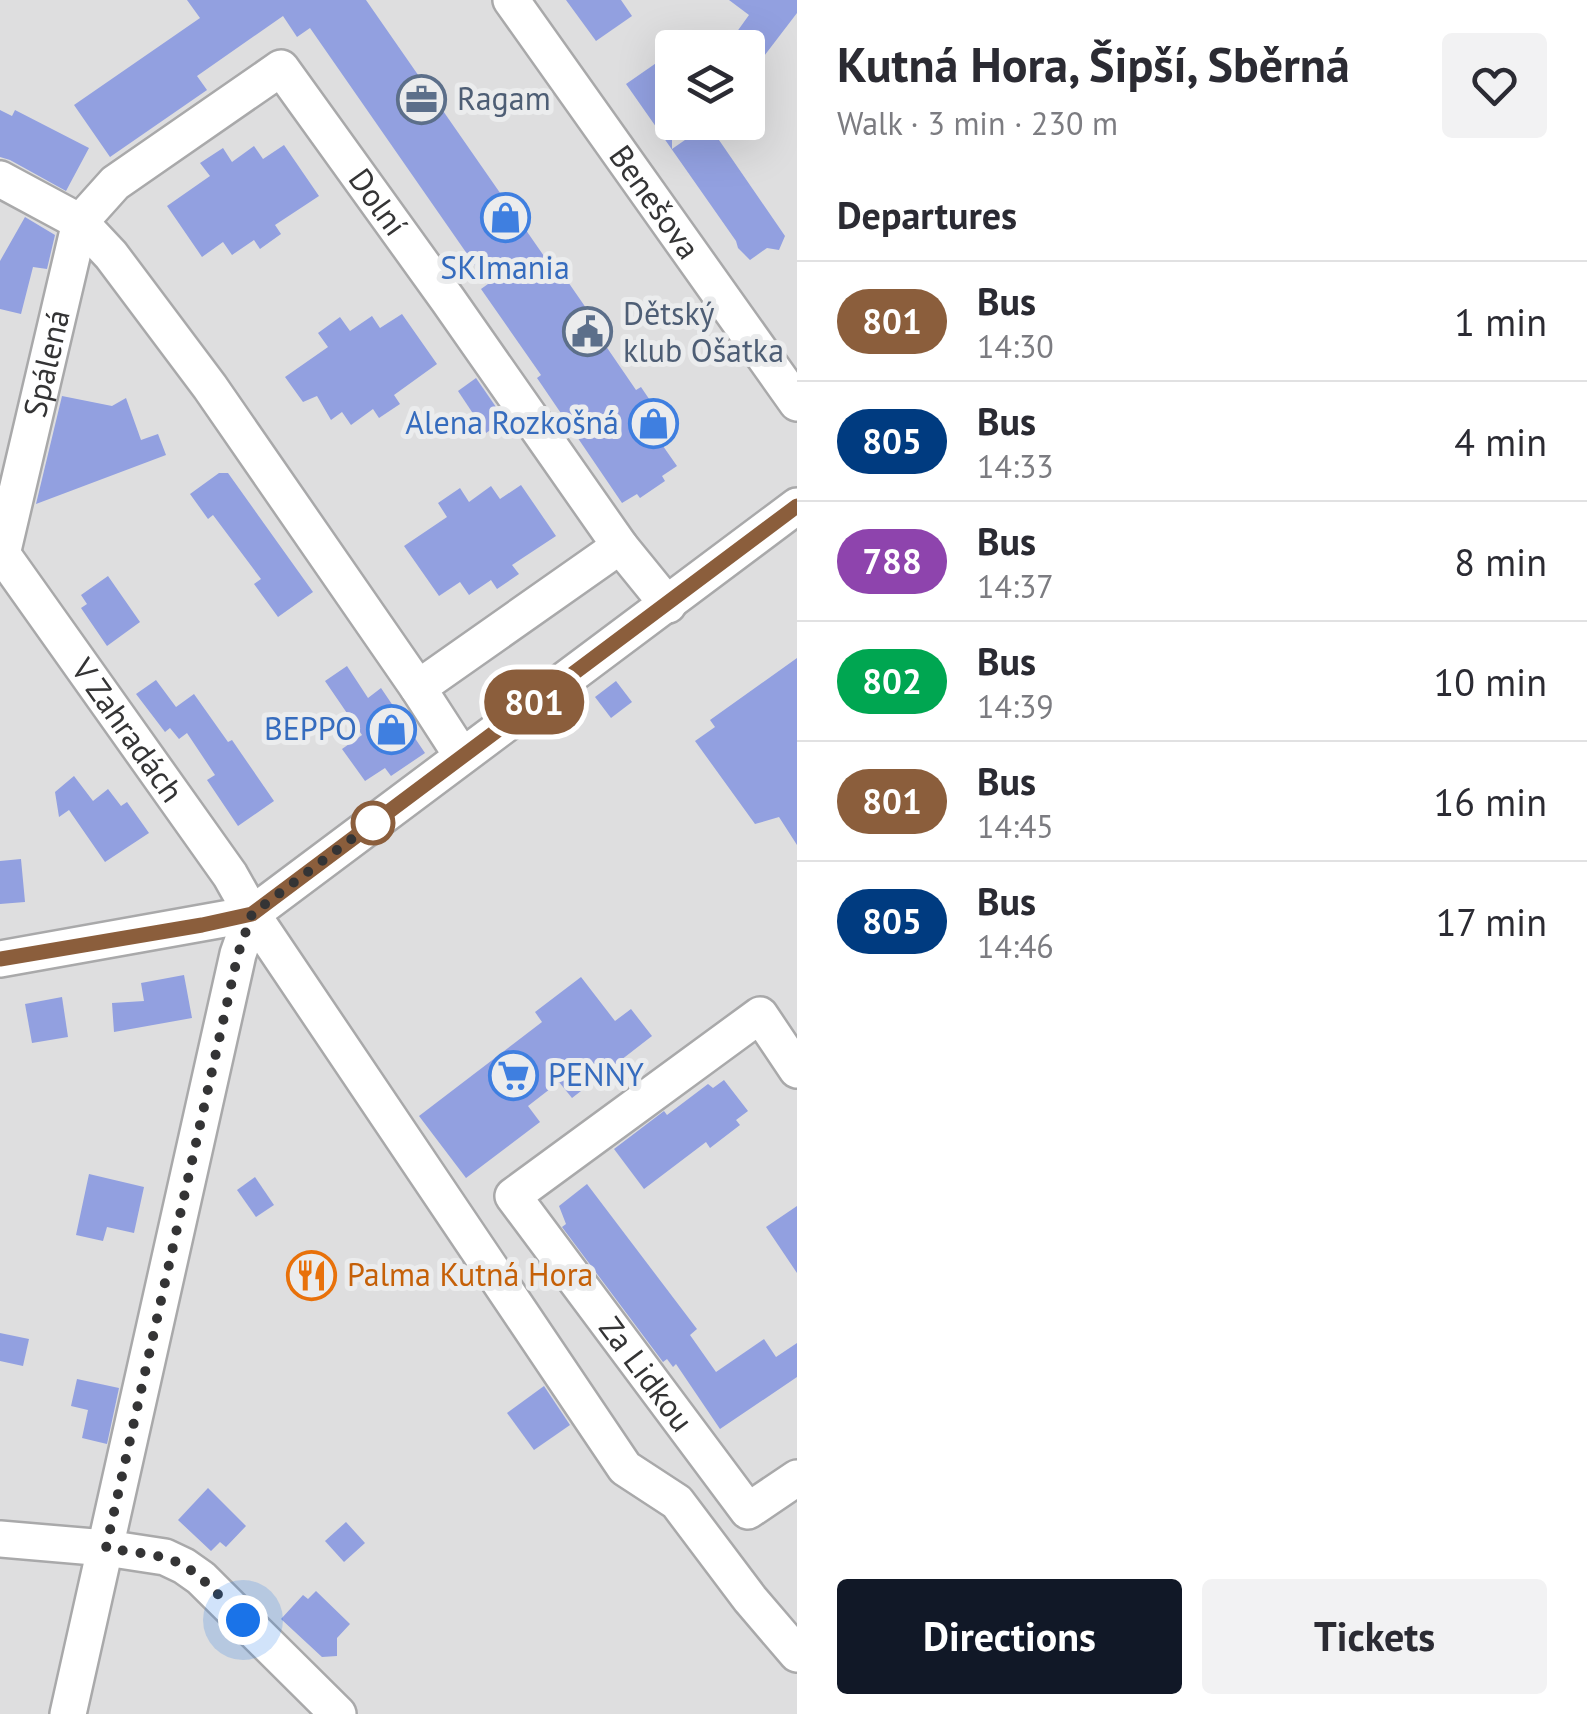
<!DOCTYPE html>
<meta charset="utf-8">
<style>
:root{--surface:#fff;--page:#f2f2f3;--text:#2b2b33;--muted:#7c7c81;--line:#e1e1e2;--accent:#111827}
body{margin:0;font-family:"PT Sans",sans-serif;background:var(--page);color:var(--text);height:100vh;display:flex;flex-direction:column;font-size:38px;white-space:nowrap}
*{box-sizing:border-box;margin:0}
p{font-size:32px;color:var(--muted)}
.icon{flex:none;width:55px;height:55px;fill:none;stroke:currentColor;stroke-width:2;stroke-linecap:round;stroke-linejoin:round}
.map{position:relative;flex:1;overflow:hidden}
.details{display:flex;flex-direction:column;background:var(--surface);width:790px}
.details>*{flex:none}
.badge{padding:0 20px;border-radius:32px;font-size:35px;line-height:65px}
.tools{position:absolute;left:655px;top:30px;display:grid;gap:20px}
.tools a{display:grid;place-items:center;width:110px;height:110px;border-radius:10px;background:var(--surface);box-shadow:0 10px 40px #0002;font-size:50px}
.you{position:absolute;width:50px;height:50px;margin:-25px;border:8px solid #fff;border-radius:50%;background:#1a73e8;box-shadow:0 0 0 15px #1a73e833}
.map>.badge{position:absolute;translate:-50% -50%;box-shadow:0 0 0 5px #fff}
h2{padding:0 40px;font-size:38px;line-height:90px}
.round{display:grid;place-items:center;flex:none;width:105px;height:105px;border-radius:10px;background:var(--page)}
.summary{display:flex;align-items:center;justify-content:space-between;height:170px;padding:0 40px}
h1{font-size:48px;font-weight:800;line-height:75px}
.cta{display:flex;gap:20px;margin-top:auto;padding:20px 40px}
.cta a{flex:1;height:115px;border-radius:10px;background:var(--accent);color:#fff;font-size:40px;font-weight:800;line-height:115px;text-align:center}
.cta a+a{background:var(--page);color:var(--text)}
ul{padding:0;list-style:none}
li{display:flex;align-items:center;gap:30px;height:120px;padding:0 40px;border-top:2px solid var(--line)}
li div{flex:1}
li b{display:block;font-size:38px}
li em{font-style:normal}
li .badge{min-width:110px;font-weight:700;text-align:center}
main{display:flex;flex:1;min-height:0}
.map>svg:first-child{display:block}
.building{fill:#92a0e0}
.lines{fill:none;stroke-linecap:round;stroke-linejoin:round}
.minor-casing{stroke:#a9a9aa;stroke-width:40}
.minor{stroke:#fff;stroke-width:35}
.line-casing{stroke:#fff;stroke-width:22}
.line{stroke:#8b5e3c;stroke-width:15}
.walk{stroke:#343435;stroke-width:10;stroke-dasharray:0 18}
.stop-dot{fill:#fff;stroke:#8b5e3c;stroke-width:5}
.labels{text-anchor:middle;stroke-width:10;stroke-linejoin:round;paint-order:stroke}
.service-label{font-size:32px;fill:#4e5e75;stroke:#ebeced;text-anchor:start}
.street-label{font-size:32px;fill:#343435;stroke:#ebeced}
.shop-label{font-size:32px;fill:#366cbe;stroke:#ebeced;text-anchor:end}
.food-label{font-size:32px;fill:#c56008;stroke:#ebeced;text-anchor:start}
</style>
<main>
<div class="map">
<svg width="797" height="1714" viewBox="0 0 797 1714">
<rect width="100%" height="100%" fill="#dededf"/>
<g class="building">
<path d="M187,0H366L562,282L566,279L604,334L599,336L636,390L641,387L668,427L656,436L677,466L662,476L665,481L640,498L637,494L622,503L537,378L541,375L481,289L488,284L310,28L297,37L283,16L197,76L207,90L110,157L74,105L200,18Z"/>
<path d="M566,0H621L632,16L596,41Z"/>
<path d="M729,0H797V13L758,64L748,54V48H740L731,40L749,15Z"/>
<path d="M662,59L672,75V149L708,124L785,236L779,250L767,248L750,260L738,248L736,241L626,84Z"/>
<path d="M0,110L12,116L15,110L89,148L66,191L10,160L0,157Z"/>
<path d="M284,145L319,196L275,225L281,234L260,249L254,240L232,255L223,242L202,257L167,206L210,176L200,163L223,148L232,162L254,146L263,159Z"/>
<path d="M25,217L55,235L47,269L33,267L21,314L0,309V261Z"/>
<path d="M402,314L437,364L394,395L400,404L379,418L373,409L351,425L342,412L331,420L317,396L303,402L285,377L328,347L318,333L340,317L350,331L372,316L380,328Z"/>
<path d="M476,378L505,420L486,433L458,391Z"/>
<path d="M62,396L112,406L126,398L141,440L158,434L166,455L36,504Z"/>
<path d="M219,473H228L313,592L278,617L254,584L261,579L213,515L208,519L190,494Z"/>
<path d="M521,485L556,536L512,565L519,574L497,589L491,580L469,595L460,582L439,596L404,546L447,517L438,503L460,488L469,502L491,486L500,499Z"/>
<path d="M108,576L140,622L107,646L81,608L87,604L81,595Z"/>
<path d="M797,658V845L779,817L755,824L695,741L715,727L710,720Z"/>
<path d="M347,666L368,698L381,688L425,753L391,776L385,768L365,781L342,749L362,735L325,681Z"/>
<path d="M156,680L176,707L194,694L228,742L232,740L274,801L238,826L207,780L215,775L187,733L179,739L170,728L165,732L136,694Z"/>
<path d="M616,681L632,702L611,718L595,697Z"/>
<path d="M74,776L93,801L108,789L121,806L127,802L149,833L105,862L69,810L59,817L55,792Z"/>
<path d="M21,859L25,902L0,904V861Z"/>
<path d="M184,975L192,1018L114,1032L112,1003L144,1001L141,983Z"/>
<path d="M581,977L615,1021L631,1009L652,1036L572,1098L559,1082L528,1106L540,1122L466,1178L419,1116L542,1022L535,1012Z"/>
<path d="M62,997L68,1037L32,1043L25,1004Z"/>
<path d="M724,1080L748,1111L736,1120L740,1125L710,1148L706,1142L644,1189L614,1149L664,1111L667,1115L708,1084L713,1088Z"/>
<path d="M89,1174L144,1187L134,1233L107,1227L103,1241L76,1235Z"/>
<path d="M255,1177L274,1205L256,1217L237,1190Z"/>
<path d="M587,1184L697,1329L690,1335L716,1372L764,1339L776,1357L797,1343V1377L720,1429L676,1364L673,1367L667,1359L663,1362L562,1227L566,1224L559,1206Z"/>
<path d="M797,1206V1273L766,1227Z"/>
<path d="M0,1333L29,1339L23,1366L0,1361Z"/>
<path d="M77,1379L119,1388L107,1444L82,1438L88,1410L71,1406Z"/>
<path d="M544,1386L570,1425L534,1450L507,1413Z"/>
<path d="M208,1488L246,1526L226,1547L220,1542L211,1551L178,1520Z"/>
<path d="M346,1522L365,1543L344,1562L325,1541Z"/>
<path d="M316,1591L350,1624L337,1638V1656L322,1657L281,1619L303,1595L308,1599Z"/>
</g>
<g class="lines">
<defs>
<g id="minor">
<path id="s1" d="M511,0L797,403"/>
<path d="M0,179L80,222L111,255L210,387L418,688L462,756"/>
<path id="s2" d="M0,551L230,875L252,914L625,1468L677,1502L750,1599L797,1654"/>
<path id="s3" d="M0,563L80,222L115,183L281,68L448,300L620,546L668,605"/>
<path d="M418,688L620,546"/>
<path d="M0,959L252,914L797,506"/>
<path id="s4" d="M797,1070L760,1015L513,1196L748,1511L797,1478"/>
<path d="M0,1539L106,1548L165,1557L184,1566L201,1578L338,1714"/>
<path d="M68,1714L238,954L252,914"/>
</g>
</defs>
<use href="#minor" class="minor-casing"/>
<use href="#minor" class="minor"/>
</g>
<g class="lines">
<defs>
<path id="line" d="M0,959L202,925L252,914L797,506"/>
</defs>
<use href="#line" class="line-casing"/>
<use href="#line" class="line"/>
<path class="walk" d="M243,1620C219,1597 195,1564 162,1557C144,1553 125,1551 106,1548L238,954L252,914L382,816L373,823"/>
</g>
<defs>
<symbol id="office-ring" viewBox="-11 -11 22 22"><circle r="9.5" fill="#ebeced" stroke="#5c6f8a" stroke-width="1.5"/><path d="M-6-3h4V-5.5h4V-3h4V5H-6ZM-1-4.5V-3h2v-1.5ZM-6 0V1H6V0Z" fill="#5c6f8a"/></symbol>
<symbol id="shop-ring" viewBox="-11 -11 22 22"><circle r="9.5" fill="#ebeced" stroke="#3f7fe0" stroke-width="1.5"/><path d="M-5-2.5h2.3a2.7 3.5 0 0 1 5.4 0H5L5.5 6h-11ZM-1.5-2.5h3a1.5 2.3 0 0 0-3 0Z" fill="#3f7fe0"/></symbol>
<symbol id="civic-ring" viewBox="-11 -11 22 22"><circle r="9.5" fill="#ebeced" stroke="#5c6f8a" stroke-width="1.5"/><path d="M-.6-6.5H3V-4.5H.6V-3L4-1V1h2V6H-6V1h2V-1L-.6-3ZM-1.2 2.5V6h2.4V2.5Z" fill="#5c6f8a"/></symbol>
<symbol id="supermarket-ring" viewBox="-11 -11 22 22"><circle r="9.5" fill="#ebeced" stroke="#3f7fe0" stroke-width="1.5"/><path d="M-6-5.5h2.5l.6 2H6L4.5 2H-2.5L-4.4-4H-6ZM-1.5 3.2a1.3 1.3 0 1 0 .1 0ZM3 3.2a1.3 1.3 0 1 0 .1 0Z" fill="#3f7fe0"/></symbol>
<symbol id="restaurant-ring" viewBox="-11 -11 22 22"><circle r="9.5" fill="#ebeced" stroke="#e8710a" stroke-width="1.5"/><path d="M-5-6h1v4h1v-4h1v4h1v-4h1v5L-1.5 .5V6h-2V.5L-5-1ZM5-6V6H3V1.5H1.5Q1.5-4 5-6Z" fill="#e8710a"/></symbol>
</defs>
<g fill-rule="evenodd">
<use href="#office-ring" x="394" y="72" width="55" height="55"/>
<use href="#shop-ring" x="478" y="190" width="55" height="55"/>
<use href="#civic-ring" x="560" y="304" width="55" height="55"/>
<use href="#shop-ring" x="626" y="396" width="55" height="55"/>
<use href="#shop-ring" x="364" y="702" width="55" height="55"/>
<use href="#supermarket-ring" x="486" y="1048" width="55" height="55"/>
<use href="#restaurant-ring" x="284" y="1248" width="55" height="55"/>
</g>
<circle class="stop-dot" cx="373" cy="823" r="20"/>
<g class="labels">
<g class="service-label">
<text x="457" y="110">Ragam</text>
<text x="623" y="325">Dětský<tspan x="623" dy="37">klub Ošatka</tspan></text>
</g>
<g class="street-label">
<text dy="11" stroke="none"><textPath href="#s3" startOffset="770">Dolní</textPath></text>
<text dy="11" stroke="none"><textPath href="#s1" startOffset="248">Benešova</textPath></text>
<text dy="11" stroke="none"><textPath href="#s3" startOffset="205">Spálená</textPath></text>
<text dy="11" stroke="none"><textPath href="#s2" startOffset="220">V Zahradách</textPath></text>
<text dy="11" stroke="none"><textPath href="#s4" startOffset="595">Za Lidkou</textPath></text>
</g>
<g class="shop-label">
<text x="505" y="279" text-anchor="middle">SKImania</text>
<text x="619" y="434">Alena Rozkošná</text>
<text x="357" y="740">BEPPO</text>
<text x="548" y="1086" text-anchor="start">PENNY</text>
</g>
<g class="food-label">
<text x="347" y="1286">Palma Kutná Hora</text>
</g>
</g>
</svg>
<div class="tools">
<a><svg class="icon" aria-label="layers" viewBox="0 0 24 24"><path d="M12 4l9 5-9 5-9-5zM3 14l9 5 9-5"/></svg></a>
</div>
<div class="you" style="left:243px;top:1620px"></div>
<b class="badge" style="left:534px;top:702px;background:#8b5e3c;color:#fff">801</b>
</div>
<section class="details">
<div class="summary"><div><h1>Kutná Hora, Šipší, Sběrná</h1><p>Walk · 3 min · 230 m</p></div><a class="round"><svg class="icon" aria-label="heart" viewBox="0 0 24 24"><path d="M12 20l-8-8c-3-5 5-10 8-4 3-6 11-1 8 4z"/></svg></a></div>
<h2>Departures</h2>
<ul>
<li><span class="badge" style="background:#8b5e3c;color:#fff">801</span><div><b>Bus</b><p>14:30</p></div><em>1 min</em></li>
<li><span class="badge" style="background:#003b80;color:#fff">805</span><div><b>Bus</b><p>14:33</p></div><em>4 min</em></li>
<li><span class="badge" style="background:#8e44ad;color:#fff">788</span><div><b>Bus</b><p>14:37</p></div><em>8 min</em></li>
<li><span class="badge" style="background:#00a651;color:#fff">802</span><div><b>Bus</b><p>14:39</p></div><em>10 min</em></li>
<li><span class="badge" style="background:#8b5e3c;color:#fff">801</span><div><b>Bus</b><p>14:45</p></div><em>16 min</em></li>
<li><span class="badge" style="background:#003b80;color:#fff">805</span><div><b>Bus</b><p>14:46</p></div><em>17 min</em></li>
</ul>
<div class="cta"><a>Directions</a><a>Tickets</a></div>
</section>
</main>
